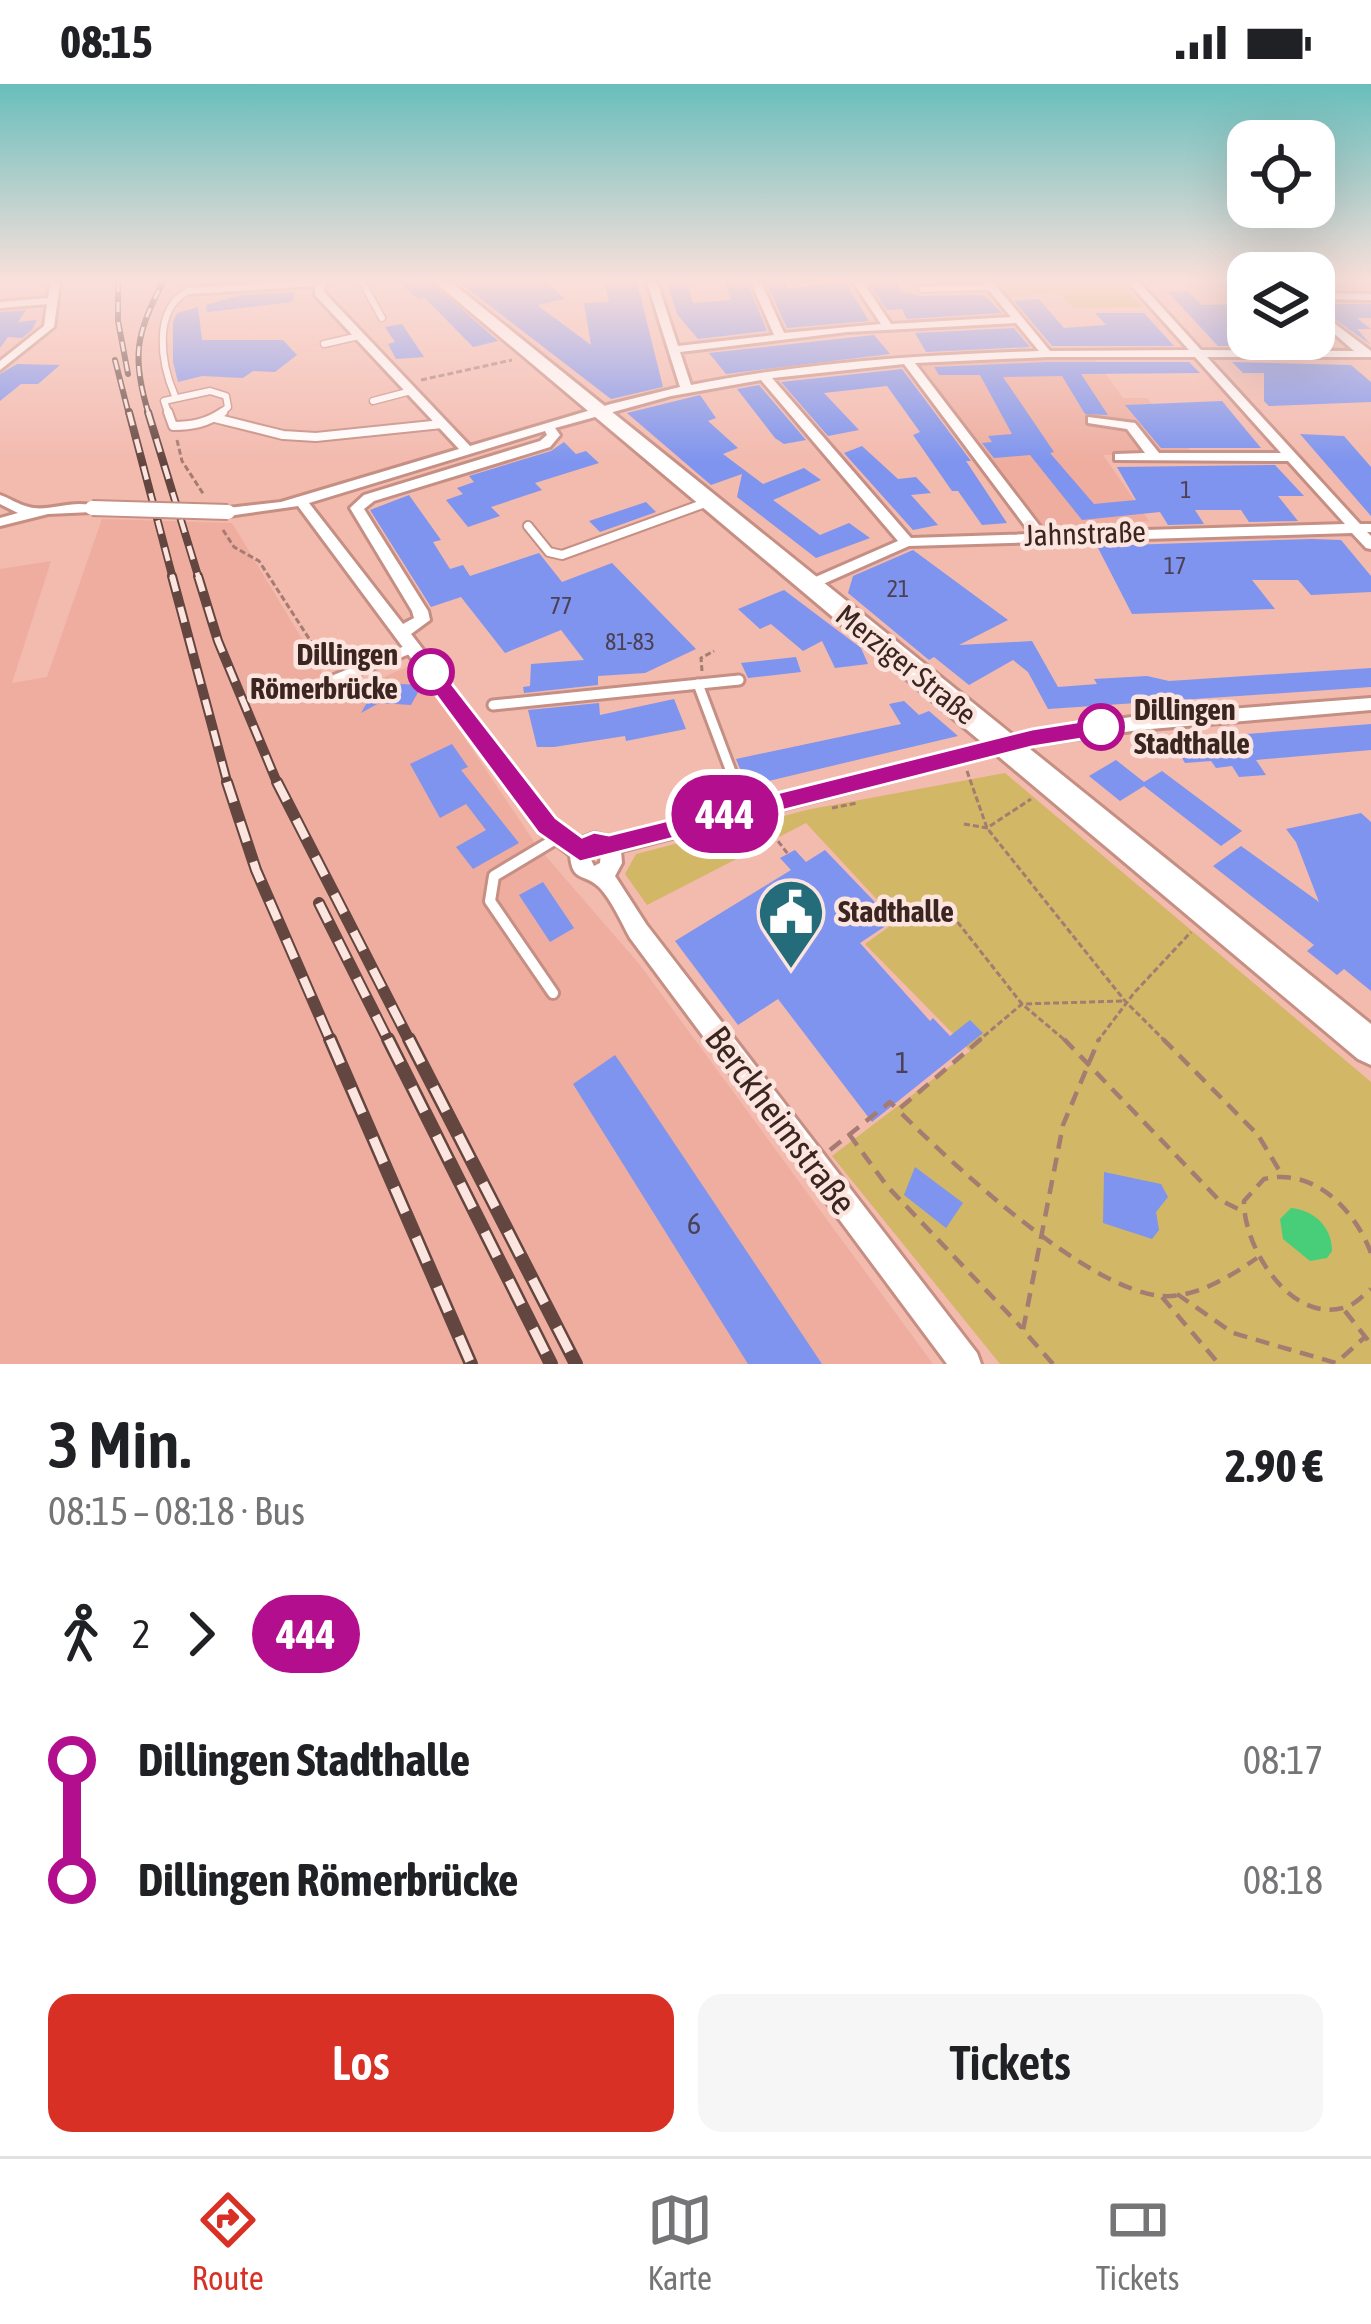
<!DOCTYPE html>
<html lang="de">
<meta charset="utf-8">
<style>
:root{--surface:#fff;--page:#f6f6f6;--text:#202124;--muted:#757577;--line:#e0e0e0;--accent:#d93025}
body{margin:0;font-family:"Asap Condensed",sans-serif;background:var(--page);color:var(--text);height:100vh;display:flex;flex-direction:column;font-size:45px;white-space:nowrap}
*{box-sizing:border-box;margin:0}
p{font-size:39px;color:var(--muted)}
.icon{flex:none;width:66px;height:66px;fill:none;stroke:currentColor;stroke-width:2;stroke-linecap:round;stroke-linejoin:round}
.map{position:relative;height:1280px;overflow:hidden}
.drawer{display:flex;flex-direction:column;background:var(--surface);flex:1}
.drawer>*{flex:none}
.badge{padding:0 24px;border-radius:39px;font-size:42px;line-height:78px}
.fabs{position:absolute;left:1227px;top:36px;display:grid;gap:24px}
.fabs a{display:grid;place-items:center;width:108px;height:108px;border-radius:24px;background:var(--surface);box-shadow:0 12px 48px #0002;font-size:60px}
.map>.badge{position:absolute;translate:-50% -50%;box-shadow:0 0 0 6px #fff}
.legs{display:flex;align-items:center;gap:18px;height:132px;padding:0 48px;font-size:39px}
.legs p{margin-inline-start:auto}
.head{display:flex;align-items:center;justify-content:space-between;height:204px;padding:0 48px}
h1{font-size:66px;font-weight:600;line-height:90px}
.button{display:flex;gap:24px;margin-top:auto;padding:24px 48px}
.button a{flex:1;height:138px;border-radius:24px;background:var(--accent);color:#fff;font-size:48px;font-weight:600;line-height:138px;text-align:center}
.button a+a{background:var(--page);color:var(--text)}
ul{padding:0 48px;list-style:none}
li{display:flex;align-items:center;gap:42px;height:120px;font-size:45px}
li i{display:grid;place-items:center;width:18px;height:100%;margin:0 15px;background:currentColor}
li i::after{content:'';width:30px;height:30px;margin:-15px;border:9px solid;border-radius:50%;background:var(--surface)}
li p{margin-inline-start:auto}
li:first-child i{background:linear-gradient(#0000 50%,currentColor 0)}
li:last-child i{background:linear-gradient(currentColor 50%,#0000 0)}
.status{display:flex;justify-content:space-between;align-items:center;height:84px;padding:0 60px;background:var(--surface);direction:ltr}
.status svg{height:33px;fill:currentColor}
.tab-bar{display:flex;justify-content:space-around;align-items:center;height:168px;border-top:3px solid var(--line);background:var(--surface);font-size:33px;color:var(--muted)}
.tab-bar a{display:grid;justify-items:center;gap:6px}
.tab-bar .selected{color:var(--accent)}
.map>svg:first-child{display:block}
.built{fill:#eead9f}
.green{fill:#d2b766}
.water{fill:#48ce79}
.building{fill:#7e94ee}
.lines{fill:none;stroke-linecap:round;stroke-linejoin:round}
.service-far3-casing{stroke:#c68f84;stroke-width:9}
.service-far2-casing{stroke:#c68f84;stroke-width:12}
.service-far1-casing{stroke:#c68f84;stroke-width:15}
.service-casing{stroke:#c68f84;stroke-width:16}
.minor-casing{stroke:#c68f84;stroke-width:6}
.secondary-casing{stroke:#c68f84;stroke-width:6}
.path-far1{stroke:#a57b72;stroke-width:3;stroke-dasharray:6 3;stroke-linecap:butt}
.path{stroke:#a57b72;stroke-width:4.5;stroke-dasharray:14 9;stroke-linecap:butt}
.service-far3{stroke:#fff;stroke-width:6}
.service-far2{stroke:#fff;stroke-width:8}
.service-far1{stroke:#fff;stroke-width:9}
.service{stroke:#fff;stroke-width:10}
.minor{fill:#fff;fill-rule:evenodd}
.secondary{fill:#fff;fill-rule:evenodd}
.rail-far4-casing{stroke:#644640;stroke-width:6}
.rail-far3-casing{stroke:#644640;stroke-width:8}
.rail-far2-casing{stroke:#644640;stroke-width:10}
.rail-far1-casing{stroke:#644640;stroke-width:12}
.rail-casing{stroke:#644640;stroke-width:14}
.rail-far4{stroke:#fce4df;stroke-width:3;stroke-dasharray:10;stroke-linecap:butt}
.rail-far3{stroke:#fce4df;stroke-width:4.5;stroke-dasharray:14;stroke-linecap:butt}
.rail-far2{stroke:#fce4df;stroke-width:6;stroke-dasharray:16;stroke-linecap:butt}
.rail-far1{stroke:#fce4df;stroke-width:8;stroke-dasharray:21;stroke-linecap:butt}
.rail{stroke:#fce4df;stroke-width:9;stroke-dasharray:27;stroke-linecap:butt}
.minor-bridge-casing{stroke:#c68f84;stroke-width:18;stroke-linecap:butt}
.minor-bridge{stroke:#fff;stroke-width:14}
.line-1{fill:#b30e8e;stroke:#fff;stroke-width:3}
.stop-1-dot{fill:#fff;stroke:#b30e8e;stroke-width:6}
.labels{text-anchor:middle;stroke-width:9;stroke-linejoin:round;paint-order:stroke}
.number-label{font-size:24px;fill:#4c4154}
.street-label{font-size:30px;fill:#3b2520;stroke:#fce4df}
.stop-label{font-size:30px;font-weight:bold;fill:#3b2520;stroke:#fce4df;text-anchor:end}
.poi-label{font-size:30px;font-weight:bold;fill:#3b2520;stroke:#fce4df;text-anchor:start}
.near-number-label{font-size:30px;fill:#4c4154}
.near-street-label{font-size:36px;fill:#3b2520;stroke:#fce4df}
</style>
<div class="status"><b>08:15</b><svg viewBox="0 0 49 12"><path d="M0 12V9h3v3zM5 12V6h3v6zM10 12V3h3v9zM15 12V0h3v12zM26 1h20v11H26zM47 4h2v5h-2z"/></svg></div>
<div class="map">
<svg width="1371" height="1280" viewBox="0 0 1371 1280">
<rect width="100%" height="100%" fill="#f3baae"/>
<g class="built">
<path d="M1094,274L1123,314H1147L1193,370L1103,371L1149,437L1041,444L915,278Z"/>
<path d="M102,435L232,439L337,613L407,583L431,604L537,762L640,881L933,1280H0V485L51,477L12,599L47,593Z"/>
</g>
<g class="green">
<path d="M993,198H1119L1143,223L1074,224L1057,209L1005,212Z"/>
<path d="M1005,689L1371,998V1280H1000L832,1072L970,967L865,860L897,837L806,739L647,821L625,790L636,770L811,725Z"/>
</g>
<path class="water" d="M1291,1124C1314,1126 1332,1143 1332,1167L1327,1174L1310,1177L1283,1155L1280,1135Z"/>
<g class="building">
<path d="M399,198H431L498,257L473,263L425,214L418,215Z"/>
<path d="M459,198H546L565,215L537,221L591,261L584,219L609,218L605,200L637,198L663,303L611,315Z"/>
<path d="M667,198H687L693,219L731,216L725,198H747L767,247L698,255L677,230Z"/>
<path d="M766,198H785L786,205L845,198L869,237L787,244Z"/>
<path d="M895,198L902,208L921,212L984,211L1002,229L907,235L902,225L887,226L869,200Z"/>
<path d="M1221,199H1248V255H1270L1277,262H1218L1168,208L1187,207L1202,221L1243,220Z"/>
<path d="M295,208L292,218L207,228L206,221L241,211Z"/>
<path d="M1039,215L1064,244L1106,241L1095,229H1144L1174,262H1052L1014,217Z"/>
<path d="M1314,220H1371V234H1357L1371,245H1357L1371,261Z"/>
<path d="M198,223L202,256H283L297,271L275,288L253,287L243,294L202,292L178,298L173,278V238L177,229Z"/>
<path d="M26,226L18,238L37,236L32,246L22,254L8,253L0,264V228Z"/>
<path d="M402,240L424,273L396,275L388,260L395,258L385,243Z"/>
<path d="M1014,244L1030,263L926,268L915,249Z"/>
<path d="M874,251L890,270L726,290L709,269Z"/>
<path d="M1048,278H1189L1200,289L1081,290L1108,331L1085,330L1062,292L1003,293L1054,368L1050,369L1094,420L1136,416L1117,383L1275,381L1304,412H1278L1298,437L1249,438L1241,426H1195L1204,440L1168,441L1160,428L1082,436L1030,371L994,374L982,359L992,358L988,352L1012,350L980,291H939L934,283Z"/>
<path d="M1232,278L1351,281L1371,298V318L1269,322L1264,317V289H1243Z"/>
<path d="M17,280L60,281L38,300H21L0,317V290Z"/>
<path d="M902,285L971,377H966L1007,439L982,441L958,407H952L913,351L920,348L887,302L824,309L859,346L828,352L781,298Z"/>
<path d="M759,301L806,356L784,360L775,354L737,305Z"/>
<path d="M700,311L716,334L708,337L738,364L723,370L763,400L804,384L821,396L773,416L820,451L849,439L870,454L816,474L737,413L742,390L711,401L627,329Z"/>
<path d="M1222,317L1261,364H1161L1125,321Z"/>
<path d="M1300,350L1344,352L1371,383V432Z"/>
<path d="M564,358L576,370L586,367L599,379L535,399L542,406L491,423L500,432L468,443L446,416L463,410L457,404L474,398L469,392L551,367Z"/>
<path d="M862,362L898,395L916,393L931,409L911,411L938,441L913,446L844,369Z"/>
<path d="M409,411L441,456L433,458L450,485L463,481L470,492L539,469L562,498L612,479L696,565L645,589L598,592V601L524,609L523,603L530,602L531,580L584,576L561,546L505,569L461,513L431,523L370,426Z"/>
<path d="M646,418L656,428L600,448L589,437Z"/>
<path d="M1312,455L1341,456L1371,492V508L1311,511L1298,496H1252L1275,525L1132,530L1097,462Z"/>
<path d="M913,466L1008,536L959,561L1032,557L1058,603L1097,600L1094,595L1147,592L1169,597L1371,584V603L1048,625L1028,588L1013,576L969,601L934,573L929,576L848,509L853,492Z"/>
<path d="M784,506L861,564L868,580L835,584L822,557L803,567L771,540L760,545L738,525Z"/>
<path d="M796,573L801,588L748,594L741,579Z"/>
<path d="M378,599L422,601L411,621L379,619L361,629Z"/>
<path d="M674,615L686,645L626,657L625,652L554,663H537L528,626L599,619L600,631Z"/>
<path d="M904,617L919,631L929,627L958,652L747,702L736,675L901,640L889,620Z"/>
<path d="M1371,640V666L1256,676L1266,691L1239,693L1232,682L1216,684L1211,677L1185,679L1171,656Z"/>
<path d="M452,660L468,683L461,686L519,759L473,785L456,763L486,746L466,720L440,734L410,680Z"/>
<path d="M1116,676L1144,698L1162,687L1242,747L1221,762L1144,702L1120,717L1089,692Z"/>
<path d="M1361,729L1371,738V907L1344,885L1337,891L1307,867L1314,861L1213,782L1241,762L1319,818L1296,758L1286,745Z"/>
<path d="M795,766L806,778L825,766L893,837L860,859L930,937L933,934L950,952L970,936L983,949L872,1038L778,915L738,941L675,857L791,786L780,774Z"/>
<path d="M543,798L574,844L550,858L519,811Z"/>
<path d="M615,971L624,984L822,1280H748L573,1000Z"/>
<path d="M915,1083L963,1119L946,1144L904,1111Z"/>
<path d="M1104,1088L1161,1100L1168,1113L1156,1128L1159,1146L1152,1155L1103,1139Z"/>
</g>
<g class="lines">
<defs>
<g id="service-far3">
<path d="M362,198L382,234"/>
<path d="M922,205L990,203"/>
<path d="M324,260L359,252"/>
<path d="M175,312C161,280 152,226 188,207"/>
<path d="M373,317L411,307"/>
<path d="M169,331L164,317L210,307L226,312L228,323L219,331"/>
</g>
<g id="service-far2">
<path d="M168,328L173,342C192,342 207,339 223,328"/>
<path d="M215,334L283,351L316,353L442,340"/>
<path d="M528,442L549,468L562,471L708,418"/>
</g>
<g id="service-far1">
<path d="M336,595L412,564"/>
<path d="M698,600L736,701"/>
<path d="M493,621L739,596"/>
</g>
<g id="service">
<path d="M735,698L745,725"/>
<path d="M553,909L490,817L494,792L559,753"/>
</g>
<g id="minor">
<path d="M50,198H60L54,243L0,286V277L44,242L47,220L0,224V218L48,214Z"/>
<path d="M277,198H334L325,201L324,208L470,362L611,320L680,303L647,198H657L678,262L774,251L751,198H761L784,249L881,240L853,198H863L891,240L1011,233L982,198H993L1050,267L1189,266L1128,198H1139L1201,266L1354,267L1314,232V224L1371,267V273H1207L1360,440H1371V448H1367L1371,452V465L1366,464L1352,449L909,462L814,504H804L801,501L804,498L898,457L761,296L671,312L555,344L560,351L550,363L374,417L364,425L428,527L430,536L411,550L554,736L579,755L594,749L610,753L1032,647L1139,632L1371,614V626L1139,646L1032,661L621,767L622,779L615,792L646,840L977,1269L981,1280H947L630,854C621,838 612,816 599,803C585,789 572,799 570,771L540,748L298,422L228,432L221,428L228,424L281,418L459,365L315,211V202L188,210L183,207L188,204ZM1016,239L1039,267C922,271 806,278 691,301L680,268L847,248ZM1048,273H1195L1281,369H1159L1135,339L1088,333V339L1127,345L1145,369L1115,370V376L1288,377L1345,440L1045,449L915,279ZM904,280L1031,450L911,454L772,294ZM545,347L547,351L540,357L364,411L350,424L412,527L414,534L403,540L309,419ZM594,766L601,768L600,779L594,782L590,774Z"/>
<path d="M1314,209L1371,210V216L1314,215Z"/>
<path d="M0,411C9,414 19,421 29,423C49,429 76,413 99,424L92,428L48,430L0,442V434L18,429L0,420Z"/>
</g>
<path id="secondary" d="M435,198H451L1371,940V981L1358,975Z"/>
</defs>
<use href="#service-far3" class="service-far3-casing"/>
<use href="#service-far2" class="service-far2-casing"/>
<use href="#service-far1" class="service-far1-casing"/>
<use href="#service" class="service-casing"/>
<use href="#minor" class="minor-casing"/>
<use href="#secondary" class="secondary-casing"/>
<g class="path-far1">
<path d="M421,296L512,276"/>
<path d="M177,356L182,377L204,411"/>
<path d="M223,446L234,463L259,477L328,584"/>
<path d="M702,587L701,574L714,567"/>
<path d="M967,687L987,744L1125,917L1166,958"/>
<path d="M832,724L857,719"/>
<path d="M964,740L987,744L1031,715"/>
<path d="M767,743L788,770"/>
<path d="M952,831L1022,920L1067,958"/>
<path d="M977,958L1022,920L1125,917"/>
<path d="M1097,958L1134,909L1191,848"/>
</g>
<g class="path">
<path d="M981,955L898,1026C951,1079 1089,1208 1163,1212C1196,1214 1231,1192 1257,1174"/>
<path d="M1064,955L1218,1115L1242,1127"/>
<path d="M1163,955L1258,1051L1282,1091"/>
<path d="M849,1050L887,1102L1022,1244"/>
<path d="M830,1066L890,1018L897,1025"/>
<path d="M1371,1169C1355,1126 1314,1083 1264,1095L1244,1117C1243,1163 1292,1244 1349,1222C1356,1219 1365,1210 1371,1205"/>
<path d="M1177,1210L1233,1249L1336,1279L1365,1253"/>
<path d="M1162,1213L1219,1280"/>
<path d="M1345,1227L1371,1260"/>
<path d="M1053,1280L1023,1246L1063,1041L1099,955"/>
</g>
<use href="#service-far3" class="service-far3"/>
<use href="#service-far2" class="service-far2"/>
<use href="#service-far1" class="service-far1"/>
<use href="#service" class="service"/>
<use href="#minor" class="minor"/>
<use href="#secondary" class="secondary"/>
<defs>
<g id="rail-far4">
<path d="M118,198V237L128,290"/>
<path d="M115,276L129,331"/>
<path d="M149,331C131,273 136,250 163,198"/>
</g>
<g id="rail-far3">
<path d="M129,328L173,495"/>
<path d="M148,328L199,495"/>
</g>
<g id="rail-far2">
<path d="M172,492L228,701"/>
<path d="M198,492L218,557L278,701"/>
</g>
<g id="rail-far1">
<path d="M227,698L256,786L331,958"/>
<path d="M277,698L410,958"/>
<path d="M319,819L389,958"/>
</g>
<g id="rail">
<path d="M330,955L471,1280"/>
<path d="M388,955L551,1280"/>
<path d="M409,955L576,1280"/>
</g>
</defs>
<use href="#rail-far4" class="rail-far4-casing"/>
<use href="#rail-far3" class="rail-far3-casing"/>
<use href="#rail-far2" class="rail-far2-casing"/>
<use href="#rail-far1" class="rail-far1-casing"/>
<use href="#rail" class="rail-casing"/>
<use href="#rail-far4" class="rail-far4"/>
<use href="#rail-far3" class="rail-far3"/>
<use href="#rail-far2" class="rail-far2"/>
<use href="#rail-far1" class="rail-far1"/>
<use href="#rail" class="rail"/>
<defs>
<path id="minor-bridge" d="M92,424L228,428"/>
</defs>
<use href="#minor-bridge" class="minor-bridge-casing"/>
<use href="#minor-bridge" class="minor-bridge"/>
</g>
<linearGradient id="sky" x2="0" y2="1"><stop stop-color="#68bebc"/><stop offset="0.52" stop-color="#fae0db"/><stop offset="1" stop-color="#fae0db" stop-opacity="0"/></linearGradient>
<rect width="1371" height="378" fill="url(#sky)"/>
<path class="line-1" d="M431,581L439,583L556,734L582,753L594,748L609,751L1032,645L1101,634L1113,643L1101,652L1032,663L580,778L538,749L423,594V583Z"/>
<defs>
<symbol id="civic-pin" viewBox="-11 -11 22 30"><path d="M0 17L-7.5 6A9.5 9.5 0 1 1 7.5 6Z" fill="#246c79" stroke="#fce4df"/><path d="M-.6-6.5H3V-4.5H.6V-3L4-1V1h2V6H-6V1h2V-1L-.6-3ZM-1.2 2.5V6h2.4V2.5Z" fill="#fff"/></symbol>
</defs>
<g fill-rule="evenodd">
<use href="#civic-pin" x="753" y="790" width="76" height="104"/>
</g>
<g class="stop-1-dot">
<circle cx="431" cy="588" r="21"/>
<circle cx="1101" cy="643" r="21"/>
</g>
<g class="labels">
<g class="number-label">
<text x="1186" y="414">1</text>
<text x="1175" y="490">17</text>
<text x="898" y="513">21</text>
<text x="561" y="530">77</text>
<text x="630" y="566">81-83</text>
</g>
<g class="street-label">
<text transform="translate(1085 450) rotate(-2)" y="10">Jahnstraße</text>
<text transform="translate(906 581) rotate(39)" y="10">Merziger Straße</text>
</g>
<g class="stop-label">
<text x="398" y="581">Dillingen<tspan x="398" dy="34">Römerbrücke</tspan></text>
<text x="1134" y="636" text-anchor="start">Dillingen<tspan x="1134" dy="34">Stadthalle</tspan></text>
</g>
<g class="poi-label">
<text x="838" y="838">Stadthalle</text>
</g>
<g class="near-number-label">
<text x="902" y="989">1</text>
<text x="694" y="1150">6</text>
</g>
<g class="near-street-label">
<text transform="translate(781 1036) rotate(53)" y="13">Berckheimstraße</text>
</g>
</g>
</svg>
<div class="fabs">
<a><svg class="icon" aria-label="locate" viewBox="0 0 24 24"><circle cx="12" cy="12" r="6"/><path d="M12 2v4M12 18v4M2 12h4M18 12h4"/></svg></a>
<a><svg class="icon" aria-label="layers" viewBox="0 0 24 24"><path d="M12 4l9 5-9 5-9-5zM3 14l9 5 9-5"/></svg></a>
</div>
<b class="badge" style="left:725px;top:730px;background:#b30e8e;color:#fff">444</b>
</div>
<section class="drawer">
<div class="head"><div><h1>3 Min.</h1><p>08:15 – 08:18 · Bus</p></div><b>2.90 €</b></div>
<div class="legs"><svg class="icon" aria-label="walk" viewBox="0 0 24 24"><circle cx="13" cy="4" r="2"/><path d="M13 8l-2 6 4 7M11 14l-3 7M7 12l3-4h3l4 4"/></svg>2<svg class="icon" aria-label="forward" viewBox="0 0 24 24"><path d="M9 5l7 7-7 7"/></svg><b class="badge" style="background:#b30e8e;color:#fff">444</b></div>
<ul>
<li><i style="color:#b30e8e"></i><b>Dillingen Stadthalle</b><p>08:17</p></li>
<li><i style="color:#b30e8e"></i><b>Dillingen Römerbrücke</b><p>08:18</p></li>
</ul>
<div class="button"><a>Los</a><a>Tickets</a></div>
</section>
<nav class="tab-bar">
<a class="selected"><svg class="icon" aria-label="directions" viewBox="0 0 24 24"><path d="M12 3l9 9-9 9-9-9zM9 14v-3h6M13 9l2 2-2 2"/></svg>Route</a>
<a><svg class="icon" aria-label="map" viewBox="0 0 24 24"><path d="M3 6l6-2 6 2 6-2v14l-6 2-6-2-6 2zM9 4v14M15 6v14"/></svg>Karte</a>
<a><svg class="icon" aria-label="tickets" viewBox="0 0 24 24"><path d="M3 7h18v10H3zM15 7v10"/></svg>Tickets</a>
</nav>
